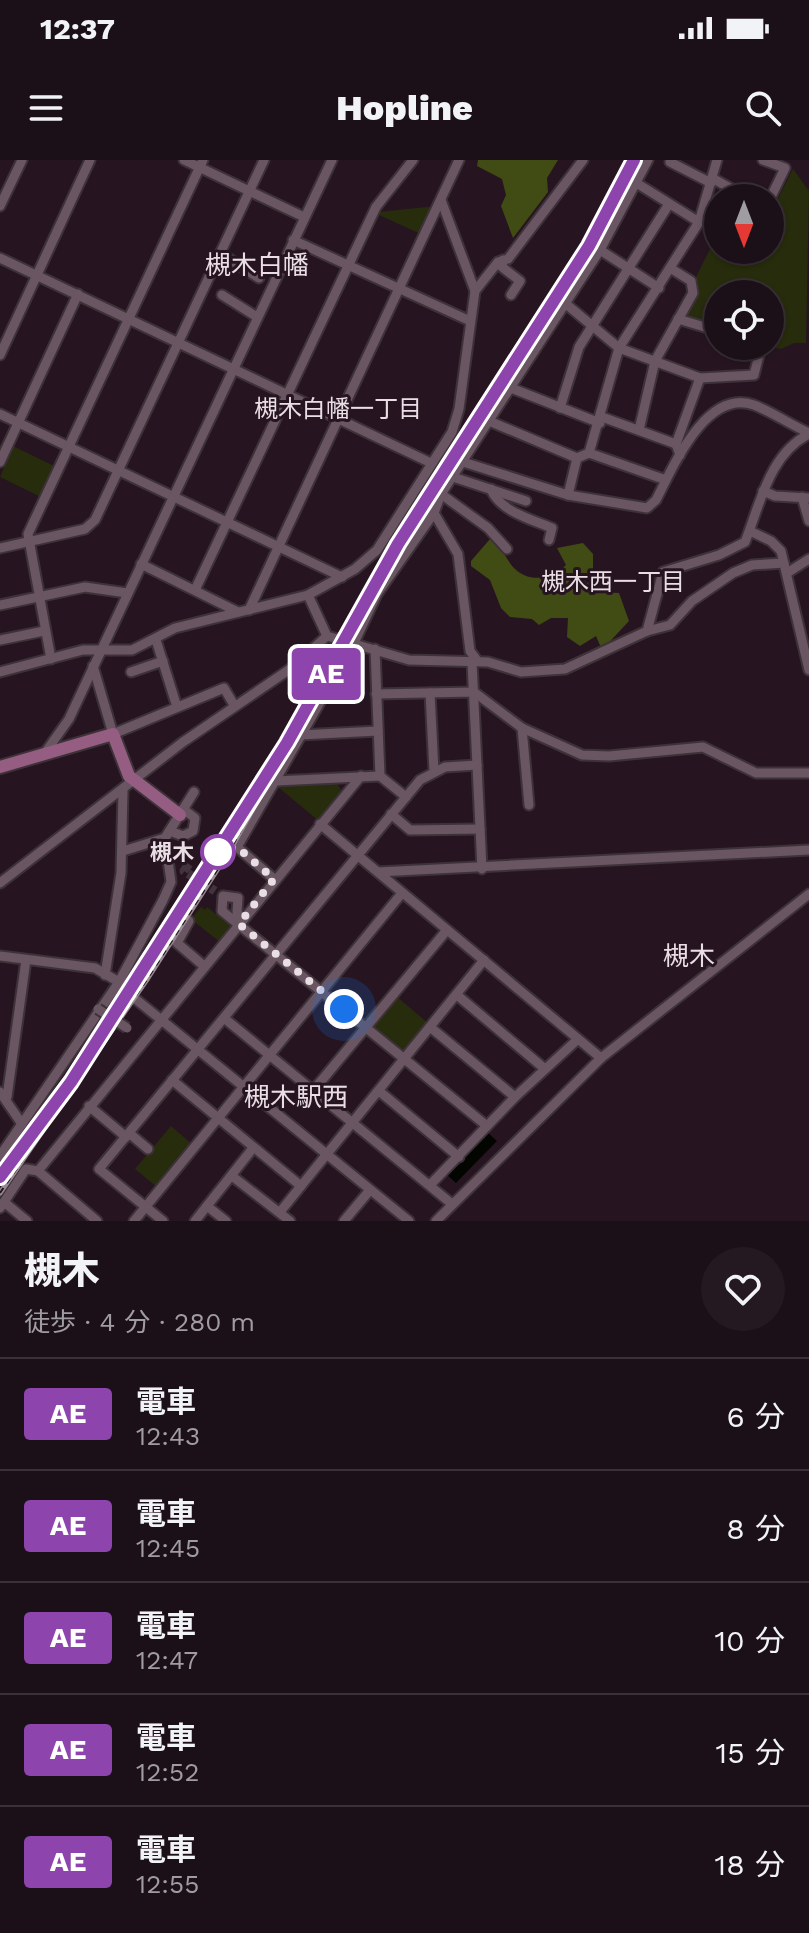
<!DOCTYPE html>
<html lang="ja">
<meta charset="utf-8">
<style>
:root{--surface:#1c1018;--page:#251921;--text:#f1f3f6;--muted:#a09da2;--line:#3a3037}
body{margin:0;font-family:"Work Sans","Noto Sans JP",sans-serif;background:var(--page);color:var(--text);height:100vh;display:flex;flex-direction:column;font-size:30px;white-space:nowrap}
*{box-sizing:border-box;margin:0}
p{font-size:26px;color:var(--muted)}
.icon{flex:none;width:44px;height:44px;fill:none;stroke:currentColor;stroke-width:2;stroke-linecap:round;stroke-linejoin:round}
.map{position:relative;height:1061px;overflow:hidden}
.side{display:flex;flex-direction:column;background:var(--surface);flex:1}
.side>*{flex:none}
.badge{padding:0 16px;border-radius:6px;font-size:28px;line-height:52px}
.needle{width:52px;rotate:180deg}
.fabs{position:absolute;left:704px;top:24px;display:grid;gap:16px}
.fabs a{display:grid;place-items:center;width:80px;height:80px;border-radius:50%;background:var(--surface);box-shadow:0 2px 6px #0004,0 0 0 2px var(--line);font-size:40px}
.you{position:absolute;width:40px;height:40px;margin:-20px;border:6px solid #fff;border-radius:50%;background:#1a73e8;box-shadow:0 0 0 12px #1a73e833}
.map>.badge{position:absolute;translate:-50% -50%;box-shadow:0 0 0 4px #fff}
.round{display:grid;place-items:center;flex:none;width:84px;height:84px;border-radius:42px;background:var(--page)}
.overview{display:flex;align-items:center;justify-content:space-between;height:136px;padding:0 24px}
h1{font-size:38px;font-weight:800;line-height:60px}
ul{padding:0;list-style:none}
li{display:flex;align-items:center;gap:24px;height:112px;padding:0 24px;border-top:2px solid var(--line)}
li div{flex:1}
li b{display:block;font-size:30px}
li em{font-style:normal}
li .badge{min-width:88px;font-weight:700;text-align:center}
.status{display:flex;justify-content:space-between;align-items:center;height:56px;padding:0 40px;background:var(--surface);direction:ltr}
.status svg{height:22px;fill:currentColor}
header{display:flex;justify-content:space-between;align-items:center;height:104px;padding:0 24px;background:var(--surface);font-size:36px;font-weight:800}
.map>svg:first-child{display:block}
.green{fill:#262c0c}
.forest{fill:#414b14}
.water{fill:#030600}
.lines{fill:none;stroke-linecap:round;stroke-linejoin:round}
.stream{stroke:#030600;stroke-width:2}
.minor-tunnel{stroke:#43333e;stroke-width:9;stroke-dasharray:9 4.5;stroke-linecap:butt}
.minor-casing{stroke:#3e3239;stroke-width:13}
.major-casing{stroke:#3e3239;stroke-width:16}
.minor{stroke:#6a5562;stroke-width:9}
.major{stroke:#965d83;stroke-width:12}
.rail-casing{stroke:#978992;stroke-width:5}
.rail{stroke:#261520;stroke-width:2;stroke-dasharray:6;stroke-linecap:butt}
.minor-bridge-casing{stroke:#3e3239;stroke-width:13;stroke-linecap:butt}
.minor-bridge{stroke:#6a5562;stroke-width:9}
.line-casing{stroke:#fff;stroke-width:18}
.line{stroke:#8e44ad;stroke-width:12}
.walk{stroke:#eadee5;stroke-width:8;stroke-dasharray:0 14.4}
.stop-dot{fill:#fff;stroke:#8e44ad;stroke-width:4}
.labels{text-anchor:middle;stroke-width:6;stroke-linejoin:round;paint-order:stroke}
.stop-label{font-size:22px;font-weight:bold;fill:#eadee5;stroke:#261520;text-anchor:end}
.neighbourhood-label{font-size:24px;fill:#eadee5;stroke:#261520}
.quarter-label{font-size:26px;fill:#eadee5;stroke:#261520}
</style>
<div class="status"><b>12:37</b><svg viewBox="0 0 49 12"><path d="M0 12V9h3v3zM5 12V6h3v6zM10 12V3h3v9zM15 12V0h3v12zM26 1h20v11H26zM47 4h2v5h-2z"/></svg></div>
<header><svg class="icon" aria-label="menu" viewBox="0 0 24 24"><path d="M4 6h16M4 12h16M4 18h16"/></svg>Hopline<svg class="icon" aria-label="search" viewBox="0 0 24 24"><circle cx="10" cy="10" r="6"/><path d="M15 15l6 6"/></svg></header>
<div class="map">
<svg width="809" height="1061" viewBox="0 0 809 1061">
<rect width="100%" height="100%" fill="#261520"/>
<g class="green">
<path d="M793,9L809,31L806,183H794L781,189L766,186H770V134H718V166L685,156L698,133L694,121L718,73V90H770V54Z"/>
<path d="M436,46L423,75L377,54L378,52Z"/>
<path d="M13,286L56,307L41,337L0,317Z"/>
<path d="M336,622L343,633L319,661L278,627Z"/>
<path d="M201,747L205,750L207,747L232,767L220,782L191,759Z"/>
<path d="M396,836L429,864L403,894L370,866Z"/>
<path d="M171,966L193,985L157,1027L135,1009Z"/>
</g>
<g class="forest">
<path d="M478,0H558L547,18L548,32L513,78L501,46L506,35L502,19L477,6Z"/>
<path d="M490,379C503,387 505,399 515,409C531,424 553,418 566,405L557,388L583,383L593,394V415L584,417L586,423L596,421L599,432L619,433L629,461L602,490L596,476L580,486L567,477L568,458H551L539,465L532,459L510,457L501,448L490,420L471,406V401Z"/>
</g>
<path class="water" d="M487,972L497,981L456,1023L447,1015Z"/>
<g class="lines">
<path class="stream" d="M522,73L559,24"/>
<path class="minor-tunnel" d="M189,704L184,711L215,731"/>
<defs>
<g id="minor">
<path d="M184,0L304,57"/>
<path d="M763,0L785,8L770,39"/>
<path d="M670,2L711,23"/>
<path d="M712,18L748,38"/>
<path d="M638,24L699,62"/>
<path d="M0,46L22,0"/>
<path d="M293,80L468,160"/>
<path d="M600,90L659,128"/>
<path d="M220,93L259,118"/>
<path d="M0,98L431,303"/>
<path d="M503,100L502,107L520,121L511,135"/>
<path d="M475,131L498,102L508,99L583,0"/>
<path d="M222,135L257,157"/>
<path d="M566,144L619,188L700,218L754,215L760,191L755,186"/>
<path d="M678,159L718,171"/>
<path d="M0,195L90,0"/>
<path d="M511,228L600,263"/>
<path d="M560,248L579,187L669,44"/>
<path d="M0,254L342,417"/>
<path d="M602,257L676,284"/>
<path d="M489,261L577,298"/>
<path d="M639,270L655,201L693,133L691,121L670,108"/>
<path d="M589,293L666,320"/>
<path d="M680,295L676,284L700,218"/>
<path d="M0,302L78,134"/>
<path d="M463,302L568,335L647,348L656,340C673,307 706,228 754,245C772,252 791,265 809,273"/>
<path d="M453,317L526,341"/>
<path d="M491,329C499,351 533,360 552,368L549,380"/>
<path d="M763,331L775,336L809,338"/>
<path d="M441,334L488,368L507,389"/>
<path d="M568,335L577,298L589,293L619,188L699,62L717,0"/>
<path d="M802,337L809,361"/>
<path d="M434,353L458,394L470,491L476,499L472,502L482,709"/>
<path d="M750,371L771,381L781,391L809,510"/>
<path d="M0,388L85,369L95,360L264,0"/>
<path d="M141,404L238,452"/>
<path d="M787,413L809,399"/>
<path d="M195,430L376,47L413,0"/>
<path d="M308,435L327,476L409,500L488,502L521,512L565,509L647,471L670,465L692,441L733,413L752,405L784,403"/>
<path d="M0,445L85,427L127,433"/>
<path d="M249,450L459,0"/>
<path d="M647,471L663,412L719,395L745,382C760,345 769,294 809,274"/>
<path d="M0,480L44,471"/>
<path d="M156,480L177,547"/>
<path d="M375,489L380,616"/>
<path d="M51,499L28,374L203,0"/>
<path d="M93,506L113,574L224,528L234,545"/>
<path d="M0,512L83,490H132L175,468L308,435L355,409L377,390L452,272L459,249L475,131L441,40"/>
<path d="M131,512L163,501"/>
<path d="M430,533L434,611"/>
<path d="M376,534L474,532L522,568L582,595L609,596L703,587L756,613H809"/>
<path d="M522,568L529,645"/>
<path d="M300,575L378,571"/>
<path d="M47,590L69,559L332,0"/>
<path d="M276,621L380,616L406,637"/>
<path d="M391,654L410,670L480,669"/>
<path d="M320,664L601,898"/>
<path d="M170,671L183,676L193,671L195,658L183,649"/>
<path d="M123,691L165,678"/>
<path d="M378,712L809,690"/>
<path d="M274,719L237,687L354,483L377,434L434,353L441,334L600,90L648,0"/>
<path d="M0,723L183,582L290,509L327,476"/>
<path d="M242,760L237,752L238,738L223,736L222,751L487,966"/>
<path d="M189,761L177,783L204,806"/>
<path d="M0,796L95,808L119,822"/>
<path d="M105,815L121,713L123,631"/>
<path d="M457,835L545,909"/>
<path d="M138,841L409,1061"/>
<path d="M224,858L452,1044"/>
<path d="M430,867L515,937"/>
<path d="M172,920L301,1026L280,1052"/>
<path d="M379,931L459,997"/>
<path d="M0,932L22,964"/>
<path d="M312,932L447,770"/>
<path d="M7,937L26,800"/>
<path d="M89,946L126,977"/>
<path d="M129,973L148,989"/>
<path d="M0,996L119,822L163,740L171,722L165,678L194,632"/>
<path d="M38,1011L361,616"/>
<path d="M232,1016L290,1061"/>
<path d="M430,1025L515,937L578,879"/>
<path d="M301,1026L484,800"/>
<path d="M4,1042L27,1061"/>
<path d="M207,1046L226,1061"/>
<path d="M0,1048L26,1009L38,1011L97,1061"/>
<path d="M134,1061L402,733"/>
<path d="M163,1061L99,1009L420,620L445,607L477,605"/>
<path d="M195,1061L253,988"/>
<path d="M344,1061L370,1030"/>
<path d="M436,1061L601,898L809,734"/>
</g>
<path id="major" d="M0,607L113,574L129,616L180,655"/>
</defs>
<use href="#minor" class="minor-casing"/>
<use href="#major" class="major-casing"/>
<use href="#minor" class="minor"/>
<use href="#major" class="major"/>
<defs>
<g id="rail">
<path d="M137,812L259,619"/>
<path d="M0,1033L148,818L230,690L401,386L592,88L639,0"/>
</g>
</defs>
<use href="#rail" class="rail-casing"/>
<use href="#rail" class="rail"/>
<defs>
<path id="minor-bridge" d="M98,849L127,868"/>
</defs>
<use href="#minor-bridge" class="minor-bridge-casing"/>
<use href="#minor-bridge" class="minor-bridge"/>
</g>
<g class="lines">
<defs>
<path id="line" d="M0,1017L71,922L287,583L398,384L589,86L634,0"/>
</defs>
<use href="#line" class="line-casing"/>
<use href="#line" class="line"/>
<path class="walk" d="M218,692L237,687L274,719L239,764L344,849"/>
</g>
<circle class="stop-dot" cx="218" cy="692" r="16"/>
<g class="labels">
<g class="stop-label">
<text x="194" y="700">槻木</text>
</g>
<g class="neighbourhood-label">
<text x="338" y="257">槻木白幡一丁目</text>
<text x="613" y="430">槻木西一丁目</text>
</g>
<g class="quarter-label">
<text x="257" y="114">槻木白幡</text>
<text x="689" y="805">槻木</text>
<text x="296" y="946">槻木駅西</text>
</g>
</g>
</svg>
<div class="fabs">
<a><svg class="needle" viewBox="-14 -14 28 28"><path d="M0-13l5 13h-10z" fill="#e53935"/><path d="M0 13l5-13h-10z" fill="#a09da2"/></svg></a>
<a><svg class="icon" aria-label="locate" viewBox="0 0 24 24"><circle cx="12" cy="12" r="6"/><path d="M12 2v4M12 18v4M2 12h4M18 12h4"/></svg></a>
</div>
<div class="you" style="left:344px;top:849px"></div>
<b class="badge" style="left:326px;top:514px;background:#8e44ad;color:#fff">AE</b>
</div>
<section class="side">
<div class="overview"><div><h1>槻木</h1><p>徒歩 · 4 分 · 280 m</p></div><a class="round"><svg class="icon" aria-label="heart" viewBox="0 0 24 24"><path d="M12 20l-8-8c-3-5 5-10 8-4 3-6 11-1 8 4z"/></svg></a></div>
<ul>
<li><span class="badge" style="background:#8e44ad;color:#fff">AE</span><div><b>電車</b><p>12:43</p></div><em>6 分</em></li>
<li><span class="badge" style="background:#8e44ad;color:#fff">AE</span><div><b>電車</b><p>12:45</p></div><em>8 分</em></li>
<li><span class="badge" style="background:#8e44ad;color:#fff">AE</span><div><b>電車</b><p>12:47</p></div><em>10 分</em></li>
<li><span class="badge" style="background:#8e44ad;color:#fff">AE</span><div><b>電車</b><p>12:52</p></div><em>15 分</em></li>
<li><span class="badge" style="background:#8e44ad;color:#fff">AE</span><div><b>電車</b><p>12:55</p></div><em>18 分</em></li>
</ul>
</section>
